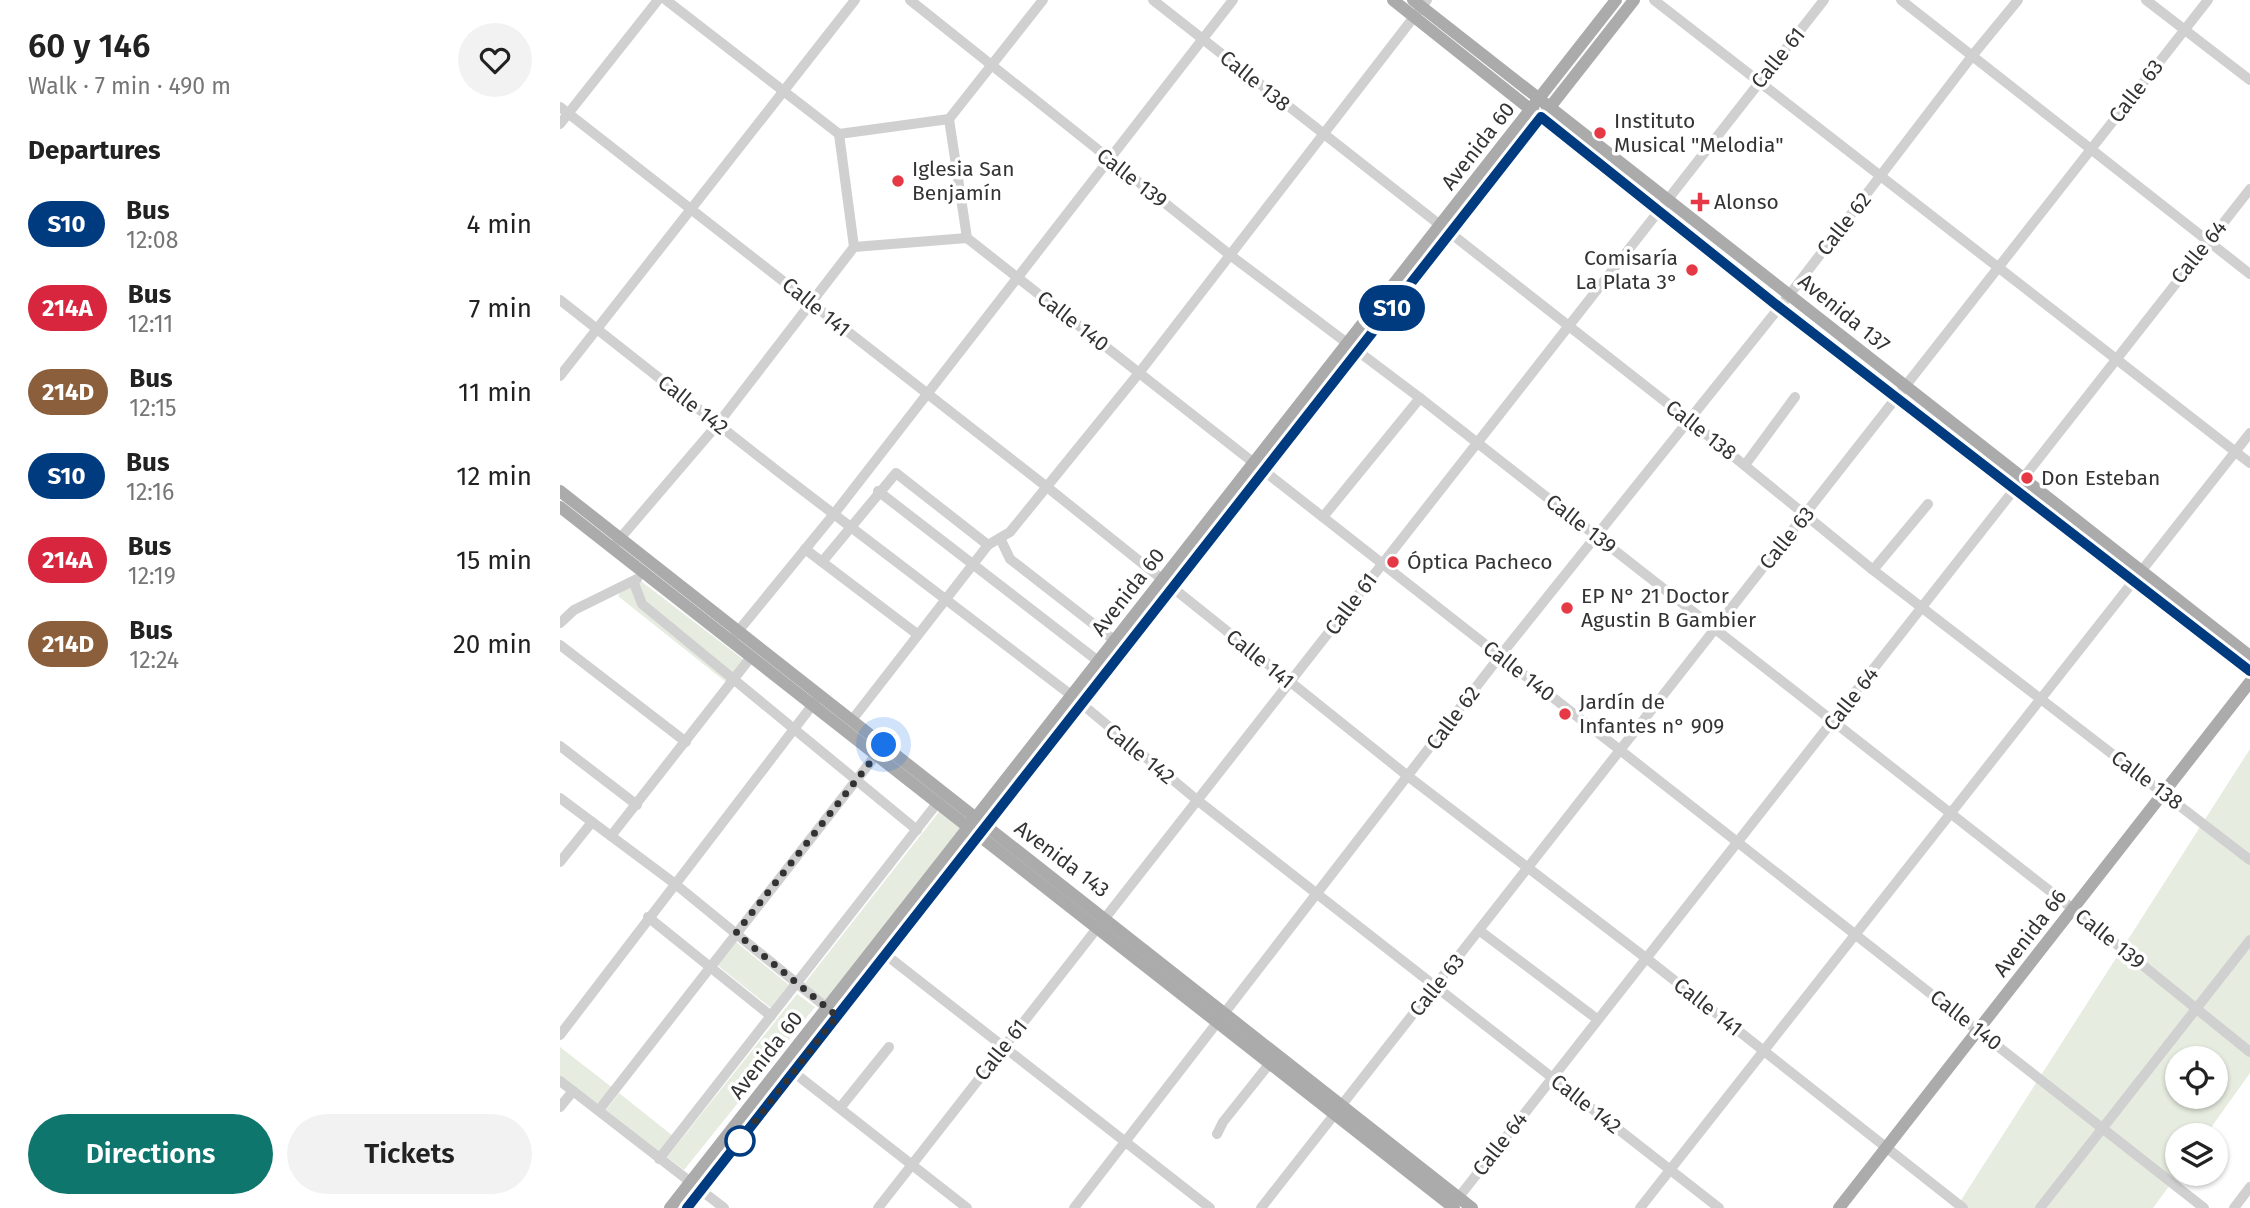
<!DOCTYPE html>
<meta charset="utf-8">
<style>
:root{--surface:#fff;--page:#f2f2f2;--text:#222;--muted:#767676;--accent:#0f766e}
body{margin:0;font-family:"Fira Sans",sans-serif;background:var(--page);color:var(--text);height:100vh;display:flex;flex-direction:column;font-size:26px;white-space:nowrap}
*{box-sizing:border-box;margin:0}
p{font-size:23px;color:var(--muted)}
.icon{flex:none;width:38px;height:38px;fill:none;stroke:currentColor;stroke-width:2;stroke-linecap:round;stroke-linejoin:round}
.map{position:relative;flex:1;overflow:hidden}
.sheet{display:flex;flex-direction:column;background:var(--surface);width:560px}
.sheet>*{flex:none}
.badge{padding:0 14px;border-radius:23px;font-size:24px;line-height:46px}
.buttons{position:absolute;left:1605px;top:1046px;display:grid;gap:14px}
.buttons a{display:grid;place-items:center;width:63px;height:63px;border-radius:50%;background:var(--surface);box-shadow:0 2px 5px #0004;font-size:35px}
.you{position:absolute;width:35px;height:35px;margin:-18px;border:5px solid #fff;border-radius:50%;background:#1a73e8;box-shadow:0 0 0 10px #1a73e833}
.map>.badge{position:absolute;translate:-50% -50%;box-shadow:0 0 0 4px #fff}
h2{padding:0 28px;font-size:26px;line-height:63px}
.round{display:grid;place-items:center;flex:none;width:74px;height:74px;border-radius:37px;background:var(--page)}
.headline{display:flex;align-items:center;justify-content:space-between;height:119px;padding:0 28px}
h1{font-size:33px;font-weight:600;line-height:52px}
.button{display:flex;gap:14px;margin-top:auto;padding:14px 28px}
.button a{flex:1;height:80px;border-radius:42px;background:var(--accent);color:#fff;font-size:28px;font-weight:600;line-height:80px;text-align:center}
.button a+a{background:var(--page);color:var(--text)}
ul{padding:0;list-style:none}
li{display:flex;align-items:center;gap:21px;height:84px;padding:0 28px}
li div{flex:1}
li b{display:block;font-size:26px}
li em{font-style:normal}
li .badge{min-width:77px;font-weight:700;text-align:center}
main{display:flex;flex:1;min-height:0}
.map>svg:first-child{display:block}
.green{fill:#e6ecdf;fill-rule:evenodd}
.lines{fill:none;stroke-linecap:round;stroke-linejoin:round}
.minor{stroke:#d0d0d0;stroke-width:10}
.major{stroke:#ababab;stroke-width:12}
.line-casing{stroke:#fff;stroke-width:16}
.line{stroke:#003b80;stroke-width:10}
.walk{stroke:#333;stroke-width:7;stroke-dasharray:0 12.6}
.poi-dot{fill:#e63946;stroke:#fff;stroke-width:2.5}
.stop-dot{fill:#fff;stroke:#003b80;stroke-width:3.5}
.labels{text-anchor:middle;stroke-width:7;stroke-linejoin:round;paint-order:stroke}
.street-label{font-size:21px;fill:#333;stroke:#fff}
.poi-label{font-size:21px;fill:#333;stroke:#fff;text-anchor:start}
</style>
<main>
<section class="sheet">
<div class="headline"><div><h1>60 y 146</h1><p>Walk · 7 min · 490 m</p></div><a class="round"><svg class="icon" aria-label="heart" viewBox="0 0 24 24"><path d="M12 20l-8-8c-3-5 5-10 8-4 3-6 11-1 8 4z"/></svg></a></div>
<h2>Departures</h2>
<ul>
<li><span class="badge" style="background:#003b80;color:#fff">S10</span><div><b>Bus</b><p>12:08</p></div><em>4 min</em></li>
<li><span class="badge" style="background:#d7263d;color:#fff">214A</span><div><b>Bus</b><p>12:11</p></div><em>7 min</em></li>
<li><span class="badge" style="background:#8b5e3c;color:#fff">214D</span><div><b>Bus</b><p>12:15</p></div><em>11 min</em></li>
<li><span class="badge" style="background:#003b80;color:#fff">S10</span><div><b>Bus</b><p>12:16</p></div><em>12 min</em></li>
<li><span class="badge" style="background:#d7263d;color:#fff">214A</span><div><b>Bus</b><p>12:19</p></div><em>15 min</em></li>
<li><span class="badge" style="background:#8b5e3c;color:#fff">214D</span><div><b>Bus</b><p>12:24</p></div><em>20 min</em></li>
</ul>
<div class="button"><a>Directions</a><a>Tickets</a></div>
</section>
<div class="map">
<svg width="1690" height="1208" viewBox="0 0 1690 1208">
<rect width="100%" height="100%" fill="#fff"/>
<g class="green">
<path d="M73,575L184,660L166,682L58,596Z"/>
<path d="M1690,749V1073L1645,1136H1617L1618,1174L1593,1208H1396ZM1617,1059H1656V1097H1617Z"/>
<path d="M382,808L408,828L270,1004L244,984Z"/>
<path d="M175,941L229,985L211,1008L156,964Z"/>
<path d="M237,994L255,1007L124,1170L107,1157Z"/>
<path d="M0,1047L54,1089L40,1107L0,1076Z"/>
<path d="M59,1093L113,1136L99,1153L45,1111Z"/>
</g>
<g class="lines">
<g class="minor">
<path d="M106,0L279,134"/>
<path d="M350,0L670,255L860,398L1518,913L1690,1052"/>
<path d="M593,0L1130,421L1313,570L1690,860"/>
<path d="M1094,0L1690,463"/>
<path d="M1341,0L1690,274"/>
<path d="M1586,0L1690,80"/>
<path d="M0,107L487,487L849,777L1086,958L1403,1208"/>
<path d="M389,119L483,0"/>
<path d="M389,119L407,238"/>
<path d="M0,124L98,0"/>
<path d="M279,134L294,247L407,238"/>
<path d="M279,134L389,119"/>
<path d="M407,238L1644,1208"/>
<path d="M0,300L216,470L511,695L637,800L1159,1208"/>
<path d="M0,376L295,0"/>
<path d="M1185,465L1235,397"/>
<path d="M318,491L538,661"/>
<path d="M763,517L860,398"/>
<path d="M440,538L450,559L554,640"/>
<path d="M57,542L157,425L294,247"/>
<path d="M245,549L357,634"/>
<path d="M262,562L336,473L428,545"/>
<path d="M1313,570L1368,504"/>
<path d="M74,583L82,604L357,830"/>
<path d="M0,623L14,610L77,579"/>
<path d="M175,635L274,514L673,0"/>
<path d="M0,645L126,742"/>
<path d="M292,720L428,545L450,532L579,373L867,0"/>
<path d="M0,746L77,805"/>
<path d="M0,798L114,883L277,1016"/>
<path d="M51,836L191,657"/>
<path d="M0,862L32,822"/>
<path d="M88,917L211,1016"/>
<path d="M920,931L1037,1019"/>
<path d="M321,951L650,1208"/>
<path d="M0,1035L257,699"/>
<path d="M223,1064L407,1208"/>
<path d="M0,1081L164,1208"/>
<path d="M0,1107L13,1091"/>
<path d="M280,1108L329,1047"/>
<path d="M39,1110L319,751"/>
<path d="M657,1134L663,1122L710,1063"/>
<path d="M99,1159L378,802"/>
<path d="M895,1202L1690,189"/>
<path d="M318,1208L1264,0"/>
<path d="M514,1208L940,656L1230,294L1412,56L1458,0"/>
<path d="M701,1208L1648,0"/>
<path d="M1080,1208L1690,433"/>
<path d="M1480,1208L1690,940"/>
<path d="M1674,1208L1690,1187"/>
</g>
<g class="major">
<path d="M833,0L1219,307L1690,671"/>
<path d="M853,0L1690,656"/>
<path d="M0,491L912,1208"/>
<path d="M0,507L894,1208"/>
<path d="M110,1208L1056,0"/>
<path d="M127,1208L1074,0"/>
<path d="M1279,1208L1690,682"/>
</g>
</g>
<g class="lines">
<defs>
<path id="line" d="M127,1208L981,117L1219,307L1690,671"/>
</defs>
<use href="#line" class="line-casing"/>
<use href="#line" class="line"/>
<path class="walk" d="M180,1141L277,1016L176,933L324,745"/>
</g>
<g class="poi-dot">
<circle cx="1040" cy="133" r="7"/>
<circle cx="338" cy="181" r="7"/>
<path d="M1136.5 191.5h7v7h7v7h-7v7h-7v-7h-7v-7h7z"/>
<circle cx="1132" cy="270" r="7"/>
<circle cx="1467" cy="478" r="7"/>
<circle cx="833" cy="562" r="7"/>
<circle cx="1007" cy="608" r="7"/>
<circle cx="1005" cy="714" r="7"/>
</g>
<circle class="stop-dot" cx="180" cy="1141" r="14"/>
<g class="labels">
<g class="street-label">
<text transform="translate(1218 58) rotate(-51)" y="7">Calle 61</text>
<text transform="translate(695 81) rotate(39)" y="7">Calle 138</text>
<text transform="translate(1576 91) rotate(-52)" y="7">Calle 63</text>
<text transform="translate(918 146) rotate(-52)" y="7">Avenida 60</text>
<text transform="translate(572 178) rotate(38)" y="7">Calle 139</text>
<text transform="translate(1284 224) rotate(-52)" y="7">Calle 62</text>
<text transform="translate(1639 252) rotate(-51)" y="7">Calle 64</text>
<text transform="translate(256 307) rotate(39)" y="7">Calle 141</text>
<text transform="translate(1284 313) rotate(39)" y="7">Avenida 137</text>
<text transform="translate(513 321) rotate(38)" y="7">Calle 140</text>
<text transform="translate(133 405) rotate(38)" y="7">Calle 142</text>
<text transform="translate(1141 430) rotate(38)" y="7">Calle 138</text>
<text transform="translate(1021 524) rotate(38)" y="7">Calle 139</text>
<text transform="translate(1227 538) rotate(-51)" y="7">Calle 63</text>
<text transform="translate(568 592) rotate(-52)" y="7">Avenida 60</text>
<text transform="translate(791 604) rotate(-53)" y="7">Calle 61</text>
<text transform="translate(700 659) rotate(39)" y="7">Calle 141</text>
<text transform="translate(959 671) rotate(38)" y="7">Calle 140</text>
<text transform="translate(1291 699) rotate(-52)" y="7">Calle 64</text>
<text transform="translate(893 718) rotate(-53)" y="7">Calle 62</text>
<text transform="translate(580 754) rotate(39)" y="7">Calle 142</text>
<text transform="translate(1587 780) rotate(37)" y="7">Calle 138</text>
<text transform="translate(502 859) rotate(37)" y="7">Avenida 143</text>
<text transform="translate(1470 933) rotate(-52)" y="7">Avenida 66</text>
<text transform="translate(1550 939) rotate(39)" y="7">Calle 139</text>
<text transform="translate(877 985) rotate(-51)" y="7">Calle 63</text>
<text transform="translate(1148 1007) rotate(38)" y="7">Calle 141</text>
<text transform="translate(1406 1020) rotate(38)" y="7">Calle 140</text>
<text transform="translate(441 1050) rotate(-52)" y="7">Calle 61</text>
<text transform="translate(206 1055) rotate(-52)" y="7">Avenida 60</text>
<text transform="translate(1026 1104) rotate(38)" y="7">Calle 142</text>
<text transform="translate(940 1144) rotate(-52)" y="7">Calle 64</text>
</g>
<g class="poi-label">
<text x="1054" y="128">Instituto<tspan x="1054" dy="24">Musical "Melodia"</tspan></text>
<text x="352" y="176">Iglesia San<tspan x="352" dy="24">Benjamín</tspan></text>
<text x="1154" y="209">Alonso</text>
<text x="1118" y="265" text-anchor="end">Comisaría<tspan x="1118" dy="24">La Plata 3°</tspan></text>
<text x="1481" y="485">Don Esteban</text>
<text x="847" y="569">Óptica Pacheco</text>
<text x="1021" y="603">EP N° 21 Doctor<tspan x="1021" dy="24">Agustin B Gambier</tspan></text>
<text x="1019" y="709">Jardín de<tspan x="1019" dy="24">Infantes n° 909</tspan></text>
</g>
</g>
</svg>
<div class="buttons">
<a><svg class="icon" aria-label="locate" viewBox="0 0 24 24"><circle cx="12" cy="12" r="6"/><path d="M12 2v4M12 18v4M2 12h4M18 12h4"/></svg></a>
<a><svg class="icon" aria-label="layers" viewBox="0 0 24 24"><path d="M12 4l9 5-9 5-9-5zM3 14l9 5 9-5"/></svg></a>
</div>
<div class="you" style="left:324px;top:745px"></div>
<b class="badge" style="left:832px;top:308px;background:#003b80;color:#fff">S10</b>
</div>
</main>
